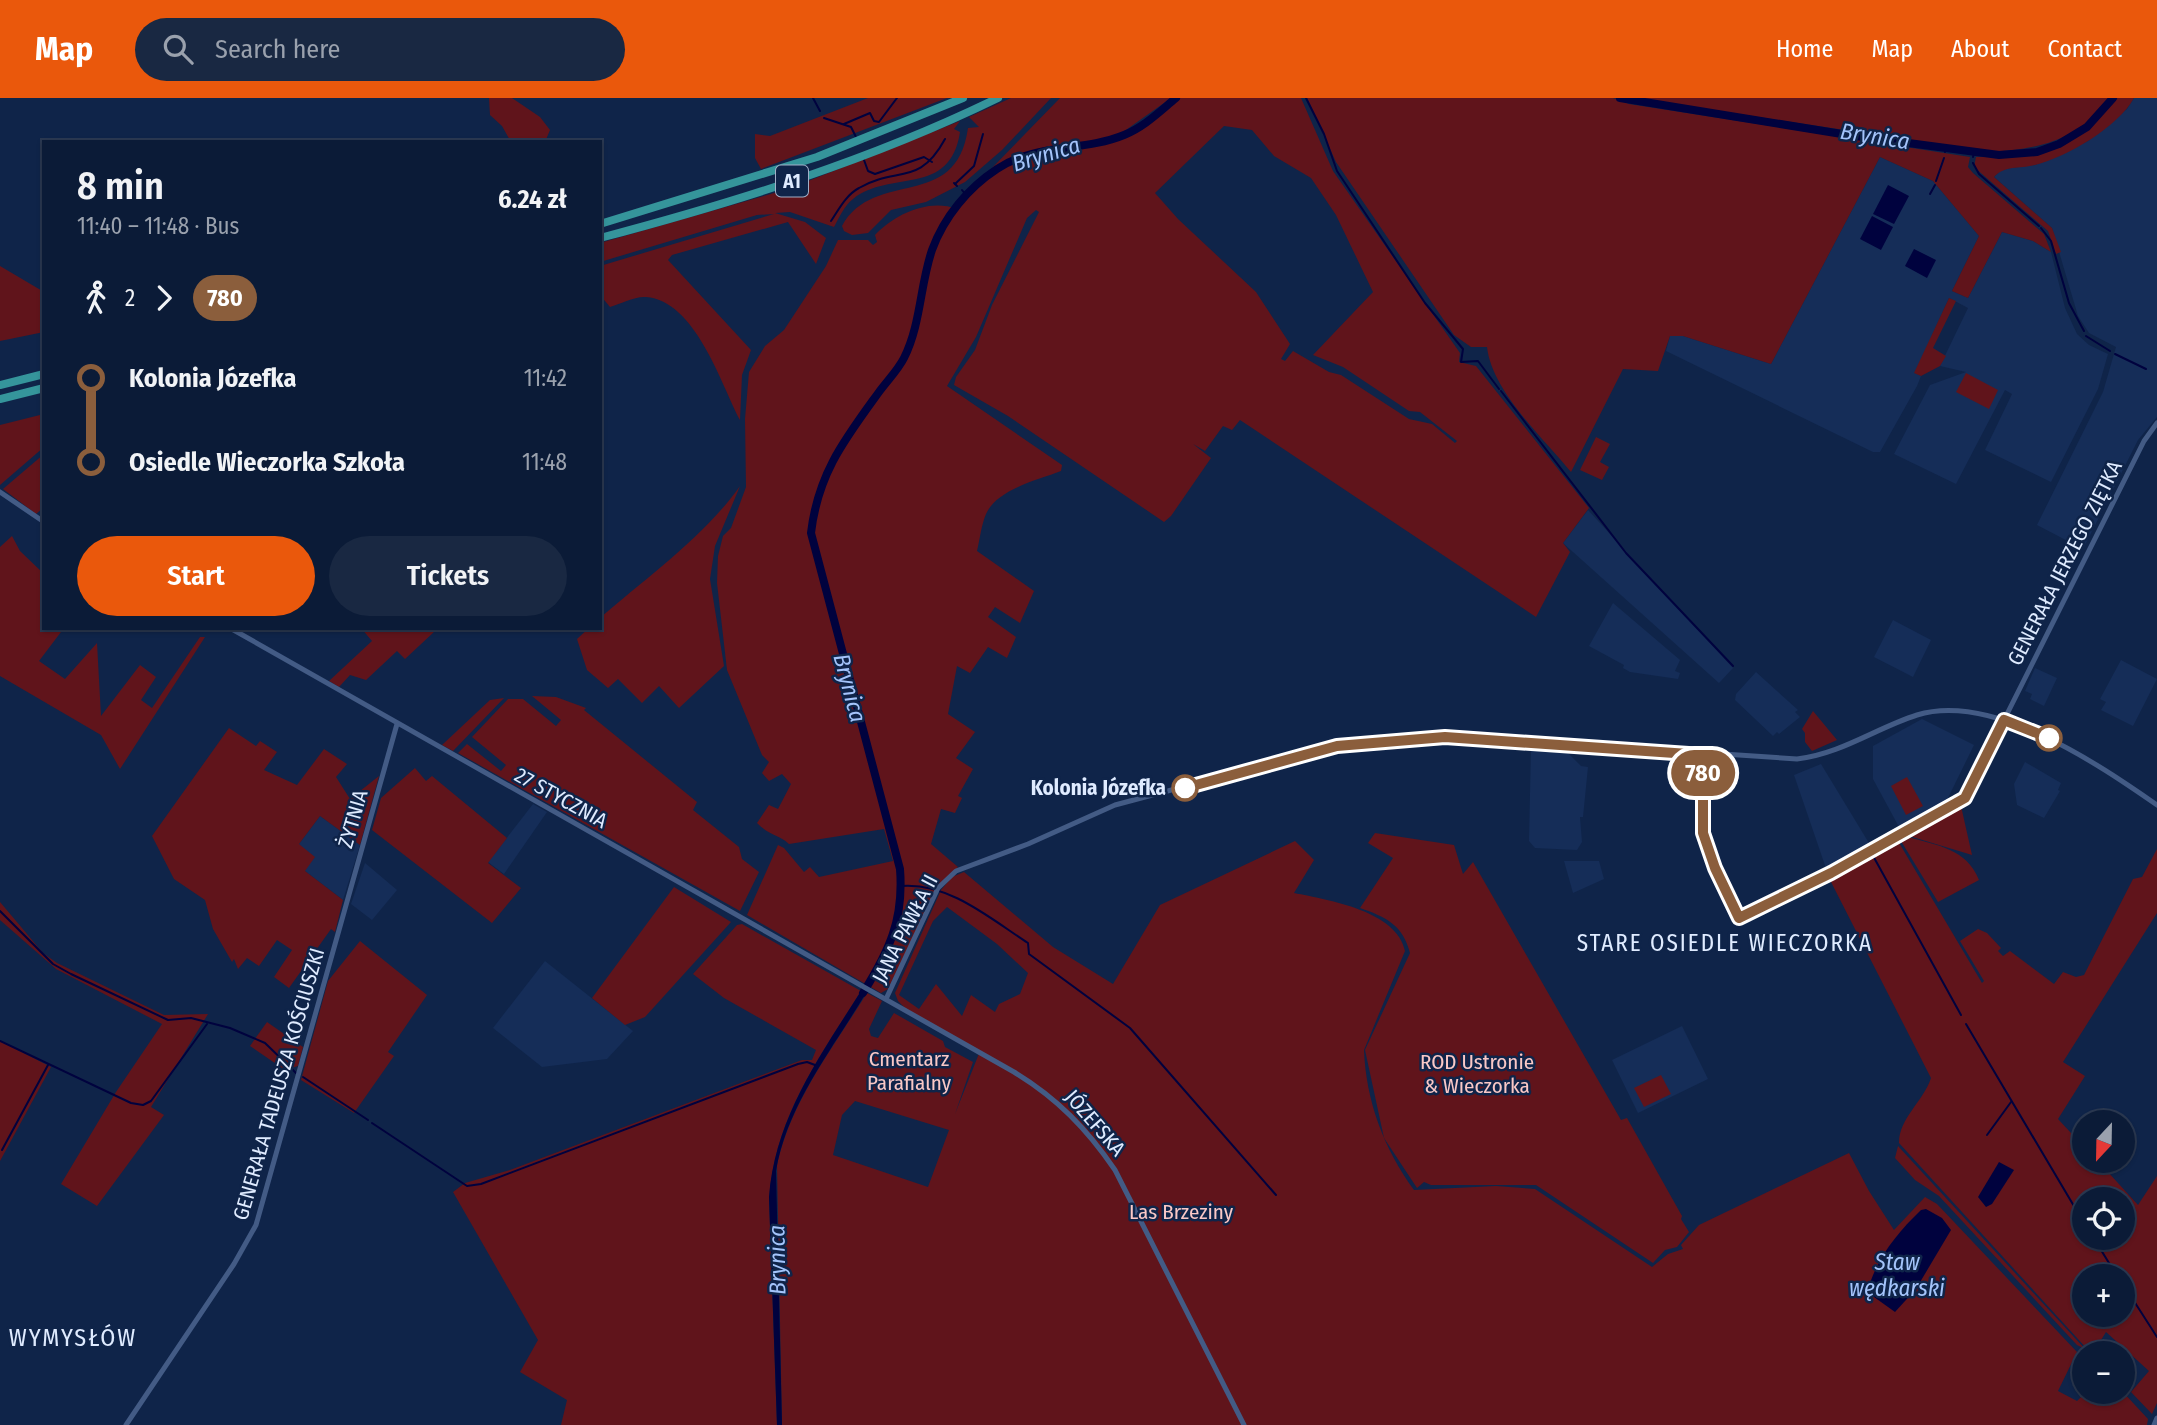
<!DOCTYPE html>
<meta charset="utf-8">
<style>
:root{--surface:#0b1b37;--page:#192842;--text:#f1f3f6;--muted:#9aa1ad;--line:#2b3952;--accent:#ea580c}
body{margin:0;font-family:"Fira Sans Condensed",sans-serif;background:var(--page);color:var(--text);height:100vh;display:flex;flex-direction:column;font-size:26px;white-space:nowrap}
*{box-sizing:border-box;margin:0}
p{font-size:23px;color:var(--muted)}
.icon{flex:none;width:38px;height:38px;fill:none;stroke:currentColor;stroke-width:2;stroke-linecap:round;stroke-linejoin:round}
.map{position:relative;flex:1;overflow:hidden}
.drawer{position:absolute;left:42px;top:42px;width:560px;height:490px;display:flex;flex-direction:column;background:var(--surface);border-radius:0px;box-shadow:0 2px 5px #0004,0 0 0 2px var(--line)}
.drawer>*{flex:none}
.badge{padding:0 14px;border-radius:23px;font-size:24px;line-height:46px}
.needle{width:46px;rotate:202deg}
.buttons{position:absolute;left:2072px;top:1012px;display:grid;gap:14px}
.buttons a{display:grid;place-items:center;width:63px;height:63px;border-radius:50%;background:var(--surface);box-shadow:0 2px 5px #0004,0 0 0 2px var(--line);font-size:35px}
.map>.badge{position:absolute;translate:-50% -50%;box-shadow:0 0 0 4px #fff}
.legs{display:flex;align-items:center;gap:10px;height:77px;padding:0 35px;font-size:23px}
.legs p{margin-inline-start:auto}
.overview{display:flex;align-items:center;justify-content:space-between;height:119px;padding:0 35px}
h1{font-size:38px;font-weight:600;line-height:52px}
.action{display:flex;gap:14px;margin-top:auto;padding:14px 35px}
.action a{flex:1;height:80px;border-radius:42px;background:var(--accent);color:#fff;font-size:28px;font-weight:600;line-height:80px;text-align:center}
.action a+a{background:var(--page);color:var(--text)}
ul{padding:0 35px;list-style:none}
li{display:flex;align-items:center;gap:24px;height:84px;font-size:26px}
li i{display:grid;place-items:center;width:10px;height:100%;margin:0 9px;background:currentColor}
li i::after{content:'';width:18px;height:18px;margin:-9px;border:5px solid;border-radius:50%;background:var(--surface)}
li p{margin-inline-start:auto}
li:first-child i{background:linear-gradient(#0000 50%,currentColor 0)}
li:last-child i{background:linear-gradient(currentColor 50%,#0000 0)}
header{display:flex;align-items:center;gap:42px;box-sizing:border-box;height:98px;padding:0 35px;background:var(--accent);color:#fff}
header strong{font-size:33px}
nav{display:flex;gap:38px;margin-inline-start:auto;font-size:24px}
.search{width:490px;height:63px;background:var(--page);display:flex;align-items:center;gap:18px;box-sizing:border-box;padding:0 24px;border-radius:38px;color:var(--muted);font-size:26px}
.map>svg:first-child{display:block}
.built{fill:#152d58}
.green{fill:#60141b;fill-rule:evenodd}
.water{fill:#00023e}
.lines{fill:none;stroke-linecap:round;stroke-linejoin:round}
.stream{stroke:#00023e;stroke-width:2}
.river{stroke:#00023e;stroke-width:8}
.tertiary{stroke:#435b85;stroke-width:5}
.motorway{stroke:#35959b;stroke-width:8}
.line-1-casing{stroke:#fff;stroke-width:16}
.line-1{stroke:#8b5e3c;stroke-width:10}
.stop-1-dot{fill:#fff;stroke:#8b5e3c;stroke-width:3.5}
.labels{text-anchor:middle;stroke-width:5;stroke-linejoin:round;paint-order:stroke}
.shield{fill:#0f2449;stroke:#a1afc8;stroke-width:2}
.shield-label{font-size:19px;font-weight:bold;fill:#dfebff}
.street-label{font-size:21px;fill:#dfebff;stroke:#0f2449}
.stop-label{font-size:21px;font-weight:bold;fill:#dfebff;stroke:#0f2449;text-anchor:end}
.park-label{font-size:21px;fill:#fac8c6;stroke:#0f2449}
.water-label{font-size:23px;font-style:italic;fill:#a4c4fb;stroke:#0f2449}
.neighbourhood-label{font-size:23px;letter-spacing:2px;fill:#dfebff;stroke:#0f2449}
.quarter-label{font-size:24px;letter-spacing:2px;fill:#dfebff;stroke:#0f2449}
</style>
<header>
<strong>Map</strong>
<div class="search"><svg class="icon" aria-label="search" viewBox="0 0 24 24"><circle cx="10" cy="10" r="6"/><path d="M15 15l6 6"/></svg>Search here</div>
<nav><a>Home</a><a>Map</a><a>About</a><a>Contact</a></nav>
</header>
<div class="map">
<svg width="2157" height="1327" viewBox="0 0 2157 1327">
<rect width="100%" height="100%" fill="#0f2449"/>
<g class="built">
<path d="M2134,0H2157V319L2138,342L2083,451L2037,427L2103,294L2116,249L2089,235L2078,218L2052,130L1994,79L2002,71L2035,67L2088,43L2127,11Z"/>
<path d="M1880,59L1933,83L1979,138L1952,193L1968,200L2002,134L2033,143L2051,154L2065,210L2077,236L2089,247L2108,256L2098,291L2051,384L1985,352L2012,296L2005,292L1956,386L1894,356L1930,287L1966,274L1940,268L1968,210L1949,200L1915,275L1921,278L1917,288L1880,354H1873L1666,253L1670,238H1683L1771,266Z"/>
<path d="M1588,412L1733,570L1719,585L1563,445Z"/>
<path d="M1613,505L1680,562L1675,573L1680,575L1678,581L1630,574L1623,570L1624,567L1589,548Z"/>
<path d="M1893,522L1931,542L1913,579L1874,559Z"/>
<path d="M2121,562L2157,581L2133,628L2101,612L2106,604L2100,601Z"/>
<path d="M2035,570L2057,580L2044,608L2030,601L2032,596L2025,593Z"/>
<path d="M1756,574L1798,612L1795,614L1800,619L1779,636L1777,634L1773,638L1735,602L1736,596Z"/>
<path d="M1922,621L1974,647L1947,702L1899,729L1873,681V648Z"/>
<path d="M1531,649L1568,655L1581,668L1588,669L1583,719H1580L1582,744L1577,752L1535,750L1529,743Z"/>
<path d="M2025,664L2061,685L2058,692L2060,693L2044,720L2017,707L2014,686Z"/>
<path d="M1821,666L1875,755L1830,782L1794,677Z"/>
<path d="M533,706L547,714L504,776L488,764Z"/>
<path d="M320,718L360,747L343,802L305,773L299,746Z"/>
<path d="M1564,763H1599L1604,781L1573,795Z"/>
<path d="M365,765L397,792L372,822L351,806Z"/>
<path d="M545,863L633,933L607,961L542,969L493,930Z"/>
<path d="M1682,928L1708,981L1638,1015L1612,962Z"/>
</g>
<g class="green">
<path d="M489,0H512L540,19L550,32L545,44H511L502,28L490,17Z"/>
<path d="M868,0H947L761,71L755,60V36L770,38Z"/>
<path d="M1011,0H1051L1002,52L965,84L926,104L891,112L868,135L852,137L844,133L842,128C875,69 956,115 968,30L979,29L969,19Z"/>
<path d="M1060,0H1171L1123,34L1101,42L1036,52L992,70Z"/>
<path d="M1179,0H1301L1333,73L1460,255L1459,264L1476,268L1589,410L1563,445L1570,454L1536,519L1240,322L1232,332L1223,328L1205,353L1193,346L1211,360L1171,418L1164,424L1008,318L954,287L956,279L975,252L992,207L1039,114L1036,112L1027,120L976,239L947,288L1062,367L1061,373C1038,382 997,391 986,416C981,428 980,441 977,453L1034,493L1020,525L995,509L988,519L1016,539L1007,560L988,549L970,575L957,568L948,616L975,634L956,660L973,671L958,698L962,700L955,715L941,711L931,746L958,769L938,787L888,891L881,895L747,817L778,747L784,750L804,774L810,769L819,779L893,763L884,731L789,746C778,736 771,739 757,725L769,707L778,711L791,686L782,676L769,683L762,675L769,664L762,657L727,572L717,485L718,458L723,438L731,430L746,389L745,321L749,274L765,248L784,232L826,168L838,142H868L873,147L877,144L875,137C894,117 928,100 957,111C970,99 984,79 1000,71C1039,50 1081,53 1121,40C1143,32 1161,15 1179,0ZM1224,28L1252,32L1274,58L1311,80L1336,117L1373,194L1313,257L1343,269L1409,313L1420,314L1457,343L1455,345L1432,326L1409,321L1341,277L1329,274L1293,253L1285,263L1281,261L1290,246L1256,194L1178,121L1155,95Z"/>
<path d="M1307,0H1613L1629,6L1970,59L1968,69L1973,75L2044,136L2051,154L2033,143L2002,134L1968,200L1952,193L1979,138L1933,83L1880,59L1771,266L1683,238H1670L1658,273L1623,271L1571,374C1543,340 1492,293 1487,249H1471L1454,237L1336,64Z"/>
<path d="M1631,0H2109C2080,42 2039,51 1991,54Z"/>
<path d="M2115,0H2134C2118,29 2067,59 2035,67C2020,71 2005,67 1994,79L2052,130L2061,154L2056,156L2048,133L1974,69L1976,59C2035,58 2079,51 2115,0Z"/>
<path d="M960,23L954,31L960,34C950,100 890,71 853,101C844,108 839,120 834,129L790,114L775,115L805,124L826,140L816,166L788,124L672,157L668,162L751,252L742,277L740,322C720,283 695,203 646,199C635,198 620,206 610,209L600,197V168L774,116L757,117L600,164V145L788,91Z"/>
<path d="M0,168L44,194V234L0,243Z"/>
<path d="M1949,200L1956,203L1933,250L1946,258L1940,268L1921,278L1914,275Z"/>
<path d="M1966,275L1998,292L1989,311L1956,294Z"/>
<path d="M44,316V349L0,387V327Z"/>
<path d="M1596,339L1610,346L1600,364L1609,369L1602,382L1580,372Z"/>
<path d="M44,356V409L36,416L3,391Z"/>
<path d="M740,388L715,448L710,481L724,568L679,610L659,588L642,605L618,581L608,590L587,572L577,541L589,530H600V520C647,479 704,439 740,388Z"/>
<path d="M12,438L20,453L44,476V530H64L39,563L65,581L97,545L101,618L140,567L156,579L141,602L152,610L200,539H205L120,671L101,637L0,578V449Z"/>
<path d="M361,530H431L435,533L405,561L397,553L366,582L350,577L339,589L329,583L372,543Z"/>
<path d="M532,598L556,599L586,610L584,612L697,704L693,712L739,749L742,761L759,774L740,813L458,655L467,646L501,673L506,667L472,639L508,601H523L556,628L561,622Z"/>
<path d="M504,600L453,653L442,647L490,602Z"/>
<path d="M1813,613L1837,642L1812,653L1805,644V635L1802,631Z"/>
<path d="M229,630L256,648L260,643L277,654L264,672L297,687L324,651L347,666L336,679L350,701L379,678L360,747L320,718L299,746L315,759L305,773L343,802L335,834L331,831L289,890L274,879L292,852L277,842L259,868L247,860L238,871L234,861L232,864L213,831L205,802L174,781L152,738Z"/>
<path d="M415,670L426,683L432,678L507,740L488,765L521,790L492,825L372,732L381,700Z"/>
<path d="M1907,679L1923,708L1906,717L1891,688Z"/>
<path d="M1961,708L1972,757L1906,737L1958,709Z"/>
<path d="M1375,735L1454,747L1463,776L1473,764L1621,1022L1627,1020L1682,1118L1681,1121L1689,1134L1677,1149L1665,1152L1653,1165L1536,1087H1431L1424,1084L1417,1090L1384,1040L1365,952L1410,855C1403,827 1386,819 1360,810L1393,760L1368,745Z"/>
<path d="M1908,739C1938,748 1966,750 1979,782L1938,804L1901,743Z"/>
<path d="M1295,743L1314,762L1294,795C1329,802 1397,813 1405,853L1364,952C1366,1003 1384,1051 1414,1092L1496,1088L1535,1091L1652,1169L1668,1156L1683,1151L1681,1147L1699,1127L1849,1055L1869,1093L1894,1132L1925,1099L1937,1106L2077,1254L2058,1293L2077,1303L2087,1293H2122L2148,1321L2147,1327H782L777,1067C791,1003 833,950 867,895L882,903L869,931L871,938L878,940L894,915L943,943L945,949L973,964L955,1016L980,953L906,911L898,903L895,895L941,792L952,779L964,774L1053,849L1113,886L1160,807ZM947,809L997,846L1028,875L1020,896L999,906L995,914L971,897L962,918L936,886L919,911L899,897L933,823ZM855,1003L949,1032L928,1089L833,1057L842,1017Z"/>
<path d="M1898,743L1982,885L1984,883L1960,843L1978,831L1987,835L2001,850L1998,853L2003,858L2010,853L2054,886L2063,874L2076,879L2084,877L2133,781L2142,779L2157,751V815L2063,964L2085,978L2058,1021L2084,1049V1062H2097L2138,1107L2157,1078V1305L2152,1316L2131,1294L2149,1273L2106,1234L2093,1255L2088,1252L1899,1045C1899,1020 1923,1004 1931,980L1830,782ZM2084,1101H2123V1139H2084ZM2084,1178H2123V1216H2084Z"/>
<path d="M674,789L731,824L645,919L625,927L592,900Z"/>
<path d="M0,804L43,855L57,865L164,917L208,916L151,1009L164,1017L97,1108L61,1086L116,994L162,926L56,871L0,822Z"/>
<path d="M742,826L861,893C818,962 775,1018 769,1102L777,1327H561L567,1302L520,1274L538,1242L453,1094L465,1085L510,1072L802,962H812L816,952L724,900L693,876L737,827Z"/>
<path d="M360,843L427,897L388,954L394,958L354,1015L301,982L328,883Z"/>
<path d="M267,924L303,949L298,968L285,972L250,948Z"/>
<path d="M0,943L51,969L0,1063Z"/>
<path d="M1661,977L1671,996L1644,1009L1634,990Z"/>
<path d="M1898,1048L2085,1251L2077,1247L1939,1098L1915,1082L1895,1060Z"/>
</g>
<g class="water">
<path d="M1888,87L1909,98L1894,126L1873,116Z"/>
<path d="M1872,118L1893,129L1881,152L1860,141Z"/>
<path d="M1914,151L1936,162L1927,180L1905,168Z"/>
<path d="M861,893L866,895C832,952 787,1007 776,1073L782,1327H777L769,1099C775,1020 820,958 861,893Z"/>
<path d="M1999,1064L2014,1072L1992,1106L1986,1109L1978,1099Z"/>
<path d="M1926,1111L1942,1120L1951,1132L1916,1191L1895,1214L1867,1194C1877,1160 1896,1136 1921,1112Z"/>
</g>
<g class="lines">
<g class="stream">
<path d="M813,0L820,13"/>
<path d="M1306,0L1324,36L1337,73L1425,205L1463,251L1461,264L1478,263L1499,291"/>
<path d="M824,20L851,29L856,39"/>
<path d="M844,26L870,15L874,23L879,24L897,0"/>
<path d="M1945,54L1946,51"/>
<path d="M1973,59L1974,55"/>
<path d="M864,62L868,73L875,76L924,59L932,64"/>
<path d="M1973,65L1979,76L2039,128"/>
<path d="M1936,83L1944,60"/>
<path d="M954,85L957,88"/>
<path d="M955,86L974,68L983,36"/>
<path d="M962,92L966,97"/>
<path d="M1930,96L1935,87"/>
<path d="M831,123C839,111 846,97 859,90C897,68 919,89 945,41"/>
<path d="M2041,130L2051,143L2069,205L2084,233"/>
<path d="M2086,238L2110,253"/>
<path d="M2115,256L2146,271"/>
<path d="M1501,293L1626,455L1733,568"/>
<path d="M1872,756L1961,917"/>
<path d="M901,788C949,784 992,822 1028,845L1029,856L1130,930L1276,1097"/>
<path d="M0,813L53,866L71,876L168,922L191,920L230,930L265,945L296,975"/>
<path d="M1966,926L2084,1125"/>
<path d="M0,943L131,1005L143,1007L151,1003L207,926"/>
<path d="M303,979L368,1022"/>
<path d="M372,1025L467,1088L481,1086L798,966L807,964L815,967"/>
<path d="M1987,1037L2011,1004"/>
<path d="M2,1052L48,967"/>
<path d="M2093,1139L2117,1178"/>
<path d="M2123,1186L2157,1239"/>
</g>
<g class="river">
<path d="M1620,0L1848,37L1999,57L2037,54L2059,46L2087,29L2113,0"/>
<path d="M863,895C889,853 904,822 900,771L811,435C818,375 845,341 879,294C887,283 898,272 904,260C921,226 920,187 932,152C944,119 968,90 997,71C1036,45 1083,54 1124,37C1144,29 1159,14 1176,0"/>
</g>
<g class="tertiary">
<path d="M0,394L44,424"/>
<path d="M230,530L1014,974C1057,1000 1087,1031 1115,1072L1244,1327"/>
<path d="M2004,622L2144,343L2157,325"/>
<path d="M886,901L938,790L956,773L1028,746L1115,707L1337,648L1469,639L1797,661C1841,656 1876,630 1917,617C1993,594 2098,666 2157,707"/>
<path d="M126,1327L234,1166L256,1127L397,626"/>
<path d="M2154,1327L2157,1320"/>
</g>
<g class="motorway">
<path d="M600,126L817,59L963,0"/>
<path d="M600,140C736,104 871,62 998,0"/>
<path d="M0,287L44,276"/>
<path d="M0,301L44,290"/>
</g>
</g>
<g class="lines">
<defs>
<path id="line-1" d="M1185,690L1337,648L1445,639L1703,657V735L1715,770L1739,820L1831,775L1965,700L2004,622L2049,640"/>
</defs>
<use href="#line-1" class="line-1-casing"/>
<use href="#line-1" class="line-1"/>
</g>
<g class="stop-1-dot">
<circle cx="2049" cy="640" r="12"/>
<circle cx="1185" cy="690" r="12"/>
</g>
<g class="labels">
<rect class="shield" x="776" y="67.5" width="32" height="31" rx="5"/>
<g class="shield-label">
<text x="792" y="90">A1</text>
</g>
<g class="street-label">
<text transform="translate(2065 465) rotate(-63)" y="7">GENERAŁA JERZEGO ZIĘTKA</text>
<text transform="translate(561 700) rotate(29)" y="7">27 STYCZNIA</text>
<text transform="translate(353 721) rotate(-74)" y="7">ŻYTNIA</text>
<text transform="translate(905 831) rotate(-63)" y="7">JANA PAWŁA II</text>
<text transform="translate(279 986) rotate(-74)" y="7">GENERAŁA TADEUSZA KOŚCIUSZKI</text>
<text transform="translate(1095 1025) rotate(49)" y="7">JÓZEFSKA</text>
</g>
<g class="stop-label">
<text x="1166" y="697">Kolonia Józefka</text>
</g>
<g class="park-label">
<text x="909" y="968">Cmentarz<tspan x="909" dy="24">Parafialny</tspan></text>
<text x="1477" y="971">ROD Ustronie<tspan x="1477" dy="24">&amp; Wieczorka</tspan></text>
<text x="1181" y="1121">Las Brzeziny</text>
</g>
<g class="water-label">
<text transform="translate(1875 38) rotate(9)" y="8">Brynica</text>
<text transform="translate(1046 56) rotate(-17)" y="8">Brynica</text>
<text transform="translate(850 590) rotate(75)" y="8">Brynica</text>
<text transform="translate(777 1162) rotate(-91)" y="8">Brynica</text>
<text x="1897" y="1172">Staw<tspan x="1897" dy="26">wędkarski</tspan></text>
</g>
<g class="neighbourhood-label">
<text x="1725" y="853">STARE OSIEDLE WIECZORKA</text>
</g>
<g class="quarter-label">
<text x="73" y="1248">WYMYSŁÓW</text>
</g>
</g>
</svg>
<div class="buttons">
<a><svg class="needle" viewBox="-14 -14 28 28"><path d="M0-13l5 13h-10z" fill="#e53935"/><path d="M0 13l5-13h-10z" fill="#9aa1ad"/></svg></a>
<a><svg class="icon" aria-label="locate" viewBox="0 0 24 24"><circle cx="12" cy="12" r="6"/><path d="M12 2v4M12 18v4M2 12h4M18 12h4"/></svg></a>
<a>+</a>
<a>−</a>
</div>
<b class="badge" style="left:1703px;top:675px;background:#8b5e3c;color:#fff">780</b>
<section class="drawer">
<div class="overview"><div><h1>8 min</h1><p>11:40 – 11:48 · Bus</p></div><b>6.24 zł</b></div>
<div class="legs"><svg class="icon" aria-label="walk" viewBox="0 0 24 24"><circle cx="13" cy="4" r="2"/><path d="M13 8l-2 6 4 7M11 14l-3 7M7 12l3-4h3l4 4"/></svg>2<svg class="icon" aria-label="forward" viewBox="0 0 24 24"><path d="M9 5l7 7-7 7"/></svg><b class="badge" style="background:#8b5e3c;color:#fff">780</b></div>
<ul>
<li><i style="color:#8b5e3c"></i><b>Kolonia Józefka</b><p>11:42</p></li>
<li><i style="color:#8b5e3c"></i><b>Osiedle Wieczorka Szkoła</b><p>11:48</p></li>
</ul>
<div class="action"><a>Start</a><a>Tickets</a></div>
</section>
</div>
